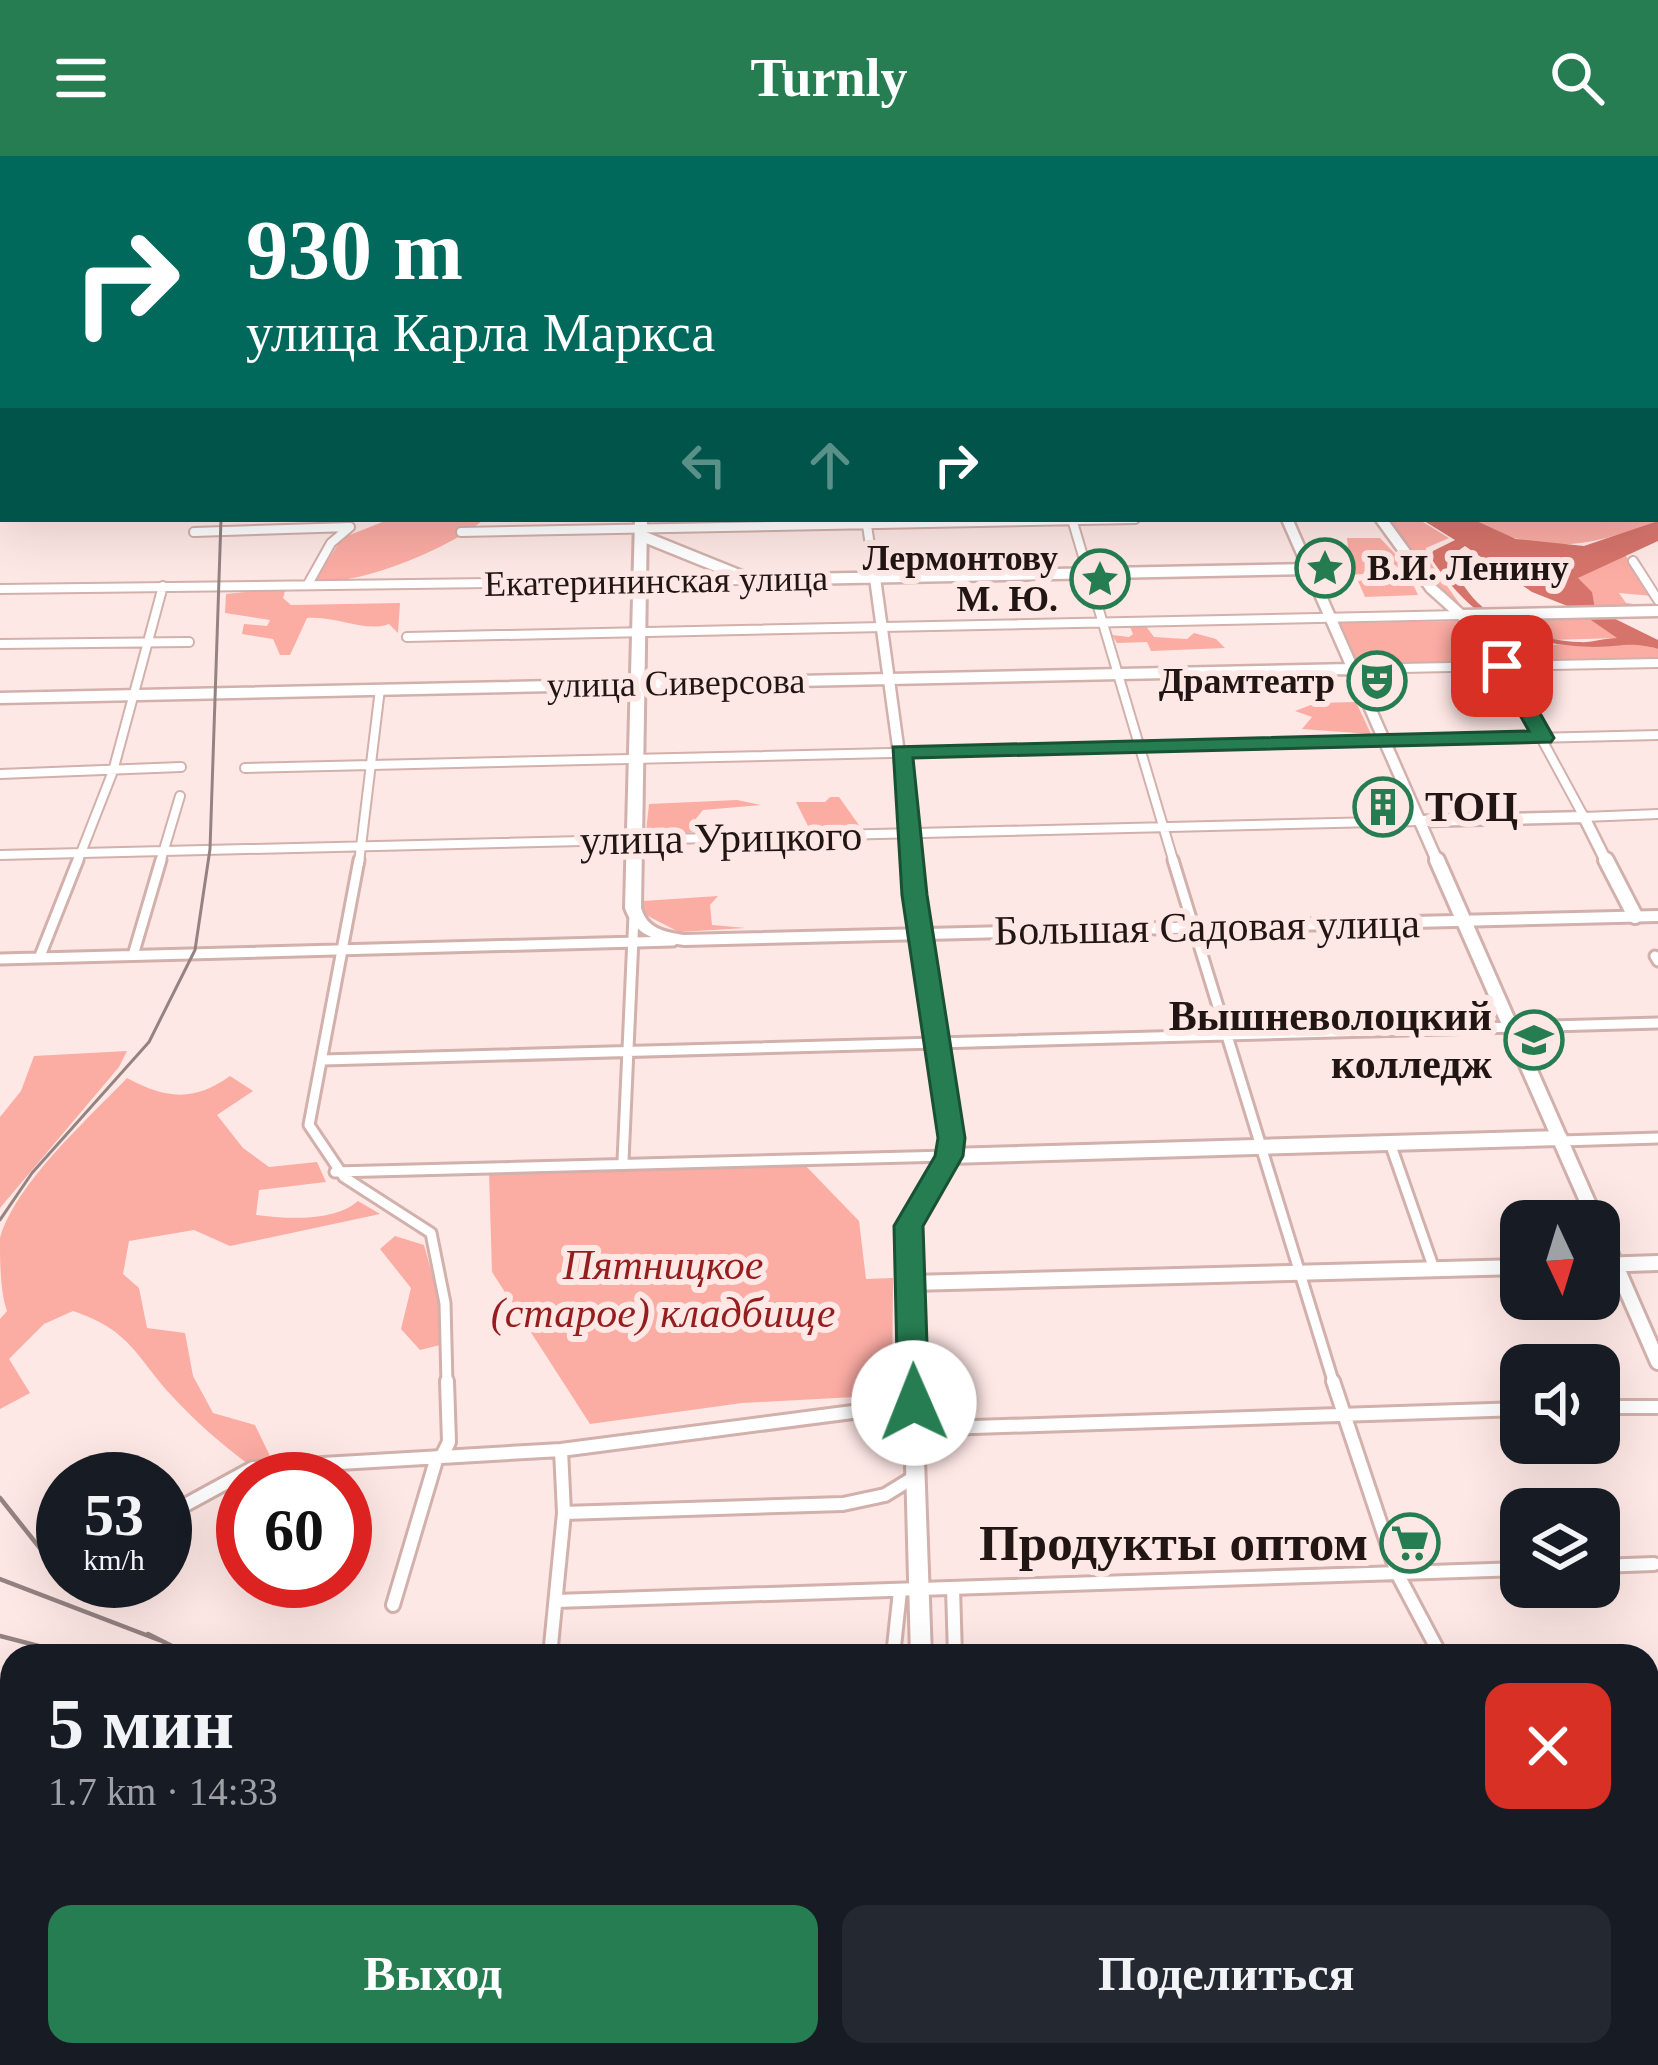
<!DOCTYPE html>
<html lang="ru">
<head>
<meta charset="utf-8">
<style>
	:root { --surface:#171b24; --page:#242831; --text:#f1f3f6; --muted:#9ea1a6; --accent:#267d51 }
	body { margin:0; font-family:"Times New Roman",serif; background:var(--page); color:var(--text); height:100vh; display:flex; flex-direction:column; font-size:45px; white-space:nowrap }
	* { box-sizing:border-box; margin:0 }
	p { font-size:39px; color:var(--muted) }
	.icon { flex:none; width:66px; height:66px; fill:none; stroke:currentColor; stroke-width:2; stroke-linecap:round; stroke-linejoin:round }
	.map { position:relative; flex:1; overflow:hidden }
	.drawer { position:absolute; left:0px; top:1488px; width:1659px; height:423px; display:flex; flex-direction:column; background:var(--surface); border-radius:36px 36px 0 0; box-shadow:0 12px 48px #0002 }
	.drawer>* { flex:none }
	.banner { position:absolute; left:0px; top:0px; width:1659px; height:366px; box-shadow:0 12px 48px #0002; background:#00695c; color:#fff; overflow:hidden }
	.needle { width:78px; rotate:176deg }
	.controls { position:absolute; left:1500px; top:1044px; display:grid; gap:24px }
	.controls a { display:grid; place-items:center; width:120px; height:120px; border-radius:24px; background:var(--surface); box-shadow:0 12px 48px #0002; font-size:60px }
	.speed { position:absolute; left:36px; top:1296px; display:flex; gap:24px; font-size:60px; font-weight:700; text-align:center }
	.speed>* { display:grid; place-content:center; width:156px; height:156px; border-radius:50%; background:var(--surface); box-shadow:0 12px 48px #0002; line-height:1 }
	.speed small { font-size:30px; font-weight:400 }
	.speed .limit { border:18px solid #d22; background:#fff; color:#111 }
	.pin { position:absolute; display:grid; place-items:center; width:102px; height:102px; color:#fff; margin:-51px; border-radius:24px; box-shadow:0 6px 18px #0006 }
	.me { position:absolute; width:132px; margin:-66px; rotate:359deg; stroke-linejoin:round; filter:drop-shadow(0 0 9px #0008) }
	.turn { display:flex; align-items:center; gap:42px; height:252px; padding:0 48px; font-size:54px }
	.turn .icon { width:156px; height:156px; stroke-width:2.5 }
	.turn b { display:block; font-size:84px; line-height:102px }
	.lanes { display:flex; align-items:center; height:114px; padding:0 48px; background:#0003; justify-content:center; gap:60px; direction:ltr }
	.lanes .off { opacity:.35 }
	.round { display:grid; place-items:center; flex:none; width:126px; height:126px; border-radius:24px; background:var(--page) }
	.head { display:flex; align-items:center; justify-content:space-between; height:204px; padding:0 48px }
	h1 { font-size:72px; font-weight:600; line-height:90px }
	.cta { display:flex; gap:24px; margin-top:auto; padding:24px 48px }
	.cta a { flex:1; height:138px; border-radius:24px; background:var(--accent); color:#fff; font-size:48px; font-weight:600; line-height:138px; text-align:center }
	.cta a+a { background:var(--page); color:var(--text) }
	header { display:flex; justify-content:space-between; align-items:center; height:156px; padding:0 48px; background:var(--accent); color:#fff; font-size:54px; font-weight:600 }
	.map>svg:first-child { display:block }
</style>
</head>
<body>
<header><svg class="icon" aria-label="menu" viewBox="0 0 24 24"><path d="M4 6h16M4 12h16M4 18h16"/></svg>Turnly<svg class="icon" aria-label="search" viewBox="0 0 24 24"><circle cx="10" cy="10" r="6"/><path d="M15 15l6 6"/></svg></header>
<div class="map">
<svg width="1658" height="1909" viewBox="0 0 1658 1909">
	<rect width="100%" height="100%" fill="#fee8e5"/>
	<path fill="#fbaca3" d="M1656,284L1658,365C1589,391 1540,402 1472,363H1656Z
		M390,363H484C457,389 352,434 316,423L342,382Z
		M1388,363H1418L1449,382L1426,392L1427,402L1462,451C1428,433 1414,391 1388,363Z
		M1347,382H1380L1403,406L1418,439L1365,441L1358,425L1405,418L1387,402L1371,403L1363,418L1332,420L1333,408L1323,401L1349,400Z
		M1624,397L1653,440L1619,437L1626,447L1656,451L1595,452L1577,422Z
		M286,432L283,442L291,449L400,447L398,477L389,468C366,477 335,459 307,462L290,499H280L273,483L242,478L244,468L267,470L270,464L225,457L226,438Z
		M1498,462H1589L1618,482L1551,484Z
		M1460,465L1497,507L1366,510L1357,505L1339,467Z
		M1145,469L1154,481L1187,483L1194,477L1216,483L1225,492L1151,495L1147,486L1117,487L1112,479L1129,481L1133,478L1130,471Z
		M1630,485L1658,493V505L1532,507L1525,494C1559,482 1595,495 1630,485Z
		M1356,546L1371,578L1302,573L1312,561L1295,555L1316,547Z
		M830,641H839L861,672L810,674L796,646H825Z
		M737,644L761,649L703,654L694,665L701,675L656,681L646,676L649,648Z
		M718,740L710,749L712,769L746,772L679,776L644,758L643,745Z
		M127,895L119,911L0,1052V961L21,935L34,900Z
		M230,920L253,935L217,959L243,992L269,1011L317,1006L326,1026L259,1034L256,1059C287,1063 334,1066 358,1045L380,1058L230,1090L194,1074L129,1085L123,1118L139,1132L147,1172L185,1177L193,1220L213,1257L255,1269L271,1302L248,1308C220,1287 195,1265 171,1239C135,1199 130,1174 73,1155L44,1168L9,1203L30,1237L0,1253V1163L7,1155C0,1135 0,1104 0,1082C16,1027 88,963 127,922C166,943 194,946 230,920Z
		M801,1005L859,1065L866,1123L893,1122L892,1239L742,1247L590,1268L492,1116L489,1016Z
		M395,1080L424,1089L438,1140L440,1189L420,1194L401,1173L411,1132L380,1093Z"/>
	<path fill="#d6746b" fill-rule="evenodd" d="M1421,363H1472L1516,383L1584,390L1658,365V385L1578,422L1592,436L1595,453L1658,484V493C1630,485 1622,491 1594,491C1521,490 1471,464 1431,402L1433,395L1455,384ZM1465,390L1532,436L1575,453L1617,482C1604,482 1592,487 1579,486C1526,484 1462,456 1452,399Z"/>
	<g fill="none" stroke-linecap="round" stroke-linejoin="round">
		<path stroke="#d6746b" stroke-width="3" d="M351,3L361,0
			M889,3L894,0
			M0,238L3,234"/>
		<path stroke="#d6746b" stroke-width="4.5" d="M0,1614L12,1611"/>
		<g stroke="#d2b0ab" stroke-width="9">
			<path id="street-far3" d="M1412,1L1445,0
				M569,3L577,0
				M1310,3L1412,2"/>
		</g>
		<g stroke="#d2b0ab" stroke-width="12">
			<path id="street-far2" d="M866,363L875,422
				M1072,363L1174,707
				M194,376L350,371L331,387L308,428
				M461,376L1135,363
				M1633,405L1658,444
				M0,433L745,424
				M407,481L1461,459
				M0,488L189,486
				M1502,510L1584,661L1658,658
				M1351,513L1658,507
				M245,612L1658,579
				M0,618L181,611
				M0,699L1420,665
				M77,707L113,615L163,430
				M160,707L180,640
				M359,707L380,533"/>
		</g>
		<g stroke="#d2b0ab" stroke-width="15">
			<path id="street-far1" d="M359,704L309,969L344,1021L431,1077L445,1147L447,1228
				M1173,704L1334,1228
				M134,796L161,704
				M40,800L78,704
				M1655,800L1658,805
				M0,803L673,785
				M323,904L1658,867
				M1561,985L1658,982
				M1390,987L1434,1113
				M623,1005L634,759
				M335,1016L948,1000"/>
		</g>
		<g stroke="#d2b0ab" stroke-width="18">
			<path id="street" d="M1333,1225L1397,1417L1441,1500
				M1599,1251H1658
				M915,1273L1521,1253
				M442,1300L449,1286L447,1225
				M564,1357L843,1348L885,1339L916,1320
				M165,1360L253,1312L561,1294L914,1248
				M1599,1410L1654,1408
				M953,1432L955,1500
				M556,1445L1521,1413
				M393,1449L437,1301
				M550,1500L564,1357L561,1294
				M893,1500L900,1435
				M0,1640L12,1641
				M1647,1688L1658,1692
				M929,1899L930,1909
				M1034,1899L1035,1909
				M1129,1899L1138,1909
				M1311,1899L1349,1909
				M263,1909L274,1899
				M512,1909L515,1899"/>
		</g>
		<g stroke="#d2b0ab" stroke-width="15">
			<path id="secondary-far1" d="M1287,363L1438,707
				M1381,363L1431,432L1461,459L1658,455
				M642,380L751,424L1311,413
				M875,422L914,707
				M0,542L1351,513
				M1420,665L1584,661L1607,707"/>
		</g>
		<g stroke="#d2b0ab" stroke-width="20">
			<path id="secondary" d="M913,704L920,778
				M1437,704L1596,1065
				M1606,704L1635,760
				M949,1000L1560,982
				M1599,1071L1658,1206
				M1599,1109L1658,1107
				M911,1127L1521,1111"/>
		</g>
		<g stroke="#d2b0ab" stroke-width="6">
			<path id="primary" d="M920,774L927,778L960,983C952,1018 925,1043 916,1078L931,1500H911L900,1078C909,1043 937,1018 944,983L913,778Z
				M816,1899H838L836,1909H814Z"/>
		</g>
		<g stroke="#d2b0ab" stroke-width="6">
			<path id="highway" d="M633,0H643V3H633Z
				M635,363H647L641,752C647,773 665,776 684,779L1658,755V765L684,789C657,785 635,780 625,752Z"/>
		</g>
		<use href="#street-far3" stroke="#fff" stroke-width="6"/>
		<use href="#street-far2" stroke="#fff" stroke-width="8"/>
		<use href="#street-far1" stroke="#fff" stroke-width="9"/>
		<use href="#street" stroke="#fff" stroke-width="12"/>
		<use href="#secondary-far1" stroke="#fff" stroke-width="10"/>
		<use href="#secondary" stroke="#fff" stroke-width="14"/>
		<use href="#primary" fill="#fff" fill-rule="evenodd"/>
		<use href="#highway" fill="#fff" fill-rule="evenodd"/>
		<path stroke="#948380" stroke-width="3" d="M591,3L597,0
			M0,1064L32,1017L149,886L195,794L210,693L221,363"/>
		<path stroke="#948380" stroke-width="4.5" d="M0,1342L63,1421
			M0,1423L159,1484
			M148,1478L192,1500
			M0,1480L77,1500
			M1622,1899L1658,1908"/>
	</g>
	<path fill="#267d51" stroke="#195135" stroke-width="3" d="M1502,503L1513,510L1554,582L1551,586L913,602L927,739L965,982L963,1000L923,1070L929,1247L925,1255H903L898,1247L894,1070L935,1000L938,982L902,739L893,591L1529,575L1492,510Z"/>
	<defs>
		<g id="sight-ring" transform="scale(3)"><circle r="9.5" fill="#fee8e5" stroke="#267d51" stroke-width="1.5"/><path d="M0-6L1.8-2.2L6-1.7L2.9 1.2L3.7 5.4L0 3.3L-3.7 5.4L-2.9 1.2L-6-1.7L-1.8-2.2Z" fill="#267d51"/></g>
		<g id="theatre-ring" transform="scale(3)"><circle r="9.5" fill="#fee8e5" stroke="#267d51" stroke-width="1.5"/><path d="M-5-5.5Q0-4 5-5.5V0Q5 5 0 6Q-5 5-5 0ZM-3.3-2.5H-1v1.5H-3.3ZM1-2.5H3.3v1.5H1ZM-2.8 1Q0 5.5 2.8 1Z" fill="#267d51"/></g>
		<g id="building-ring" transform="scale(3)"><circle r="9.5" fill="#fee8e5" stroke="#267d51" stroke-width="1.5"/><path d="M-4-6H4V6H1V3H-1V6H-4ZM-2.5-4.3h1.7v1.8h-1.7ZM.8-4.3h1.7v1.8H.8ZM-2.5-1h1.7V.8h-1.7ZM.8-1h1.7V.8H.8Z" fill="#267d51"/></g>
		<g id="university-ring" transform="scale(3)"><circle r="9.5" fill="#fee8e5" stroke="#267d51" stroke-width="1.5"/><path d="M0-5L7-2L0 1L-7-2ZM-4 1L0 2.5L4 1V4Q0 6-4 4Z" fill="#267d51"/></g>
		<g id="supermarket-ring" transform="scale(3)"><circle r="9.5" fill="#fee8e5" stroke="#267d51" stroke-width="1.5"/><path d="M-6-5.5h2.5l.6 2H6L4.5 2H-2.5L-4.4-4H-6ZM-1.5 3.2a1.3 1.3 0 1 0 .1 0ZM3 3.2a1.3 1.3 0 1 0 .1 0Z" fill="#267d51"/></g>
	</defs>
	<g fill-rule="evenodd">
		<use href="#sight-ring" x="1325" y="412"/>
		<use href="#sight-ring" x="1100" y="423"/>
		<use href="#theatre-ring" x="1377" y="525"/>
		<use href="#building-ring" x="1383" y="651"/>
		<use href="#university-ring" x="1534" y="884"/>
		<use href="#supermarket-ring" x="1410" y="1387"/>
	</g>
	<g text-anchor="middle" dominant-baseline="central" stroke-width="12" stroke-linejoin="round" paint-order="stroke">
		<g font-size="36" font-weight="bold" fill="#221614" stroke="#fee8e5" text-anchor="end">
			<text x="1058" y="402">Лермонтову<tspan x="1058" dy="41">М. Ю.</tspan></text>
			<text x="1367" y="412" text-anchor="start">В.И. Ленину</text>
			<text x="1335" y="525">Драмтеатр</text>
		</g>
		<g font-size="36" fill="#221614" stroke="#fee8e5">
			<text transform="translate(656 425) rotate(-1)">Екатерининская улица</text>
			<text transform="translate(676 527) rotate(-1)">улица Сиверсова</text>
		</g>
		<g font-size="42" font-weight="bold" fill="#221614" stroke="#fee8e5" text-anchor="start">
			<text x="1425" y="651">ТОЦ</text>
			<text x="1492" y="860" text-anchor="end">Вышневолоцкий<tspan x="1492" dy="48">колледж</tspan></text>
		</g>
		<g font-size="42" fill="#221614" stroke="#fee8e5">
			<text transform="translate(721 682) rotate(-1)">улица Урицкого</text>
			<text transform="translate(1207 771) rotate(-1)">Большая Садовая улица</text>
		</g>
		<g font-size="42" font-style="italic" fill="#941d1d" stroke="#fee8e5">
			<text x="663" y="1109">Пятницкое<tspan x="663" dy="48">(старое) кладбище</tspan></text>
		</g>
		<g font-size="51" font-weight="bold" fill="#221614" stroke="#fee8e5" text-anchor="end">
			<text x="1368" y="1387">Продукты оптом</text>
		</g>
	</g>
</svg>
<div class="controls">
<a><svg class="needle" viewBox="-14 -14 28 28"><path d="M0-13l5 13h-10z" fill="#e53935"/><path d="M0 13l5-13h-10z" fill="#9ea1a6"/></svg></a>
<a><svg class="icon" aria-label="sound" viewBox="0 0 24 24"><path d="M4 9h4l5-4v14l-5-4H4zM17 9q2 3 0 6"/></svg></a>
<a><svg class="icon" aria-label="layers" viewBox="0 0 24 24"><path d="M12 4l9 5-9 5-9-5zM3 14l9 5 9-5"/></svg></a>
</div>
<div class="speed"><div>53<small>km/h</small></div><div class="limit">60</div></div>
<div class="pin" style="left:1502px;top:510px;background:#d93025"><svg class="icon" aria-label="arrive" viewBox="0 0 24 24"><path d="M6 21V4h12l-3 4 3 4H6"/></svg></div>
<svg class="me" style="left:914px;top:1247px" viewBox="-20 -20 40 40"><circle r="19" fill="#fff"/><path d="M0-13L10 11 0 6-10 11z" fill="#267d51"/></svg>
<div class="banner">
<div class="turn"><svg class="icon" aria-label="right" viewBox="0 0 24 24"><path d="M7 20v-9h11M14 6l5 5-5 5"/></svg><div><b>930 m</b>улица Карла Маркса</div></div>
<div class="lanes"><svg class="icon off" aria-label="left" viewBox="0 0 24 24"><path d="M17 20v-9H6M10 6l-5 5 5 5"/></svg><svg class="icon off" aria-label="ahead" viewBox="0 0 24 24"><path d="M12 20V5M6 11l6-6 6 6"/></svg><svg class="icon" aria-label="right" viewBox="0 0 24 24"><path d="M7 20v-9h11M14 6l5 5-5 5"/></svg></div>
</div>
<section class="drawer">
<div class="head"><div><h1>5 мин</h1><p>1.7 km · 14:33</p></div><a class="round" style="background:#d93025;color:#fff"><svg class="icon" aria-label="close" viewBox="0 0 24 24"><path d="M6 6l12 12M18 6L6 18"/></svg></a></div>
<div class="cta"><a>Выход</a><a>Поделиться</a></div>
</section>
</div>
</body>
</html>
